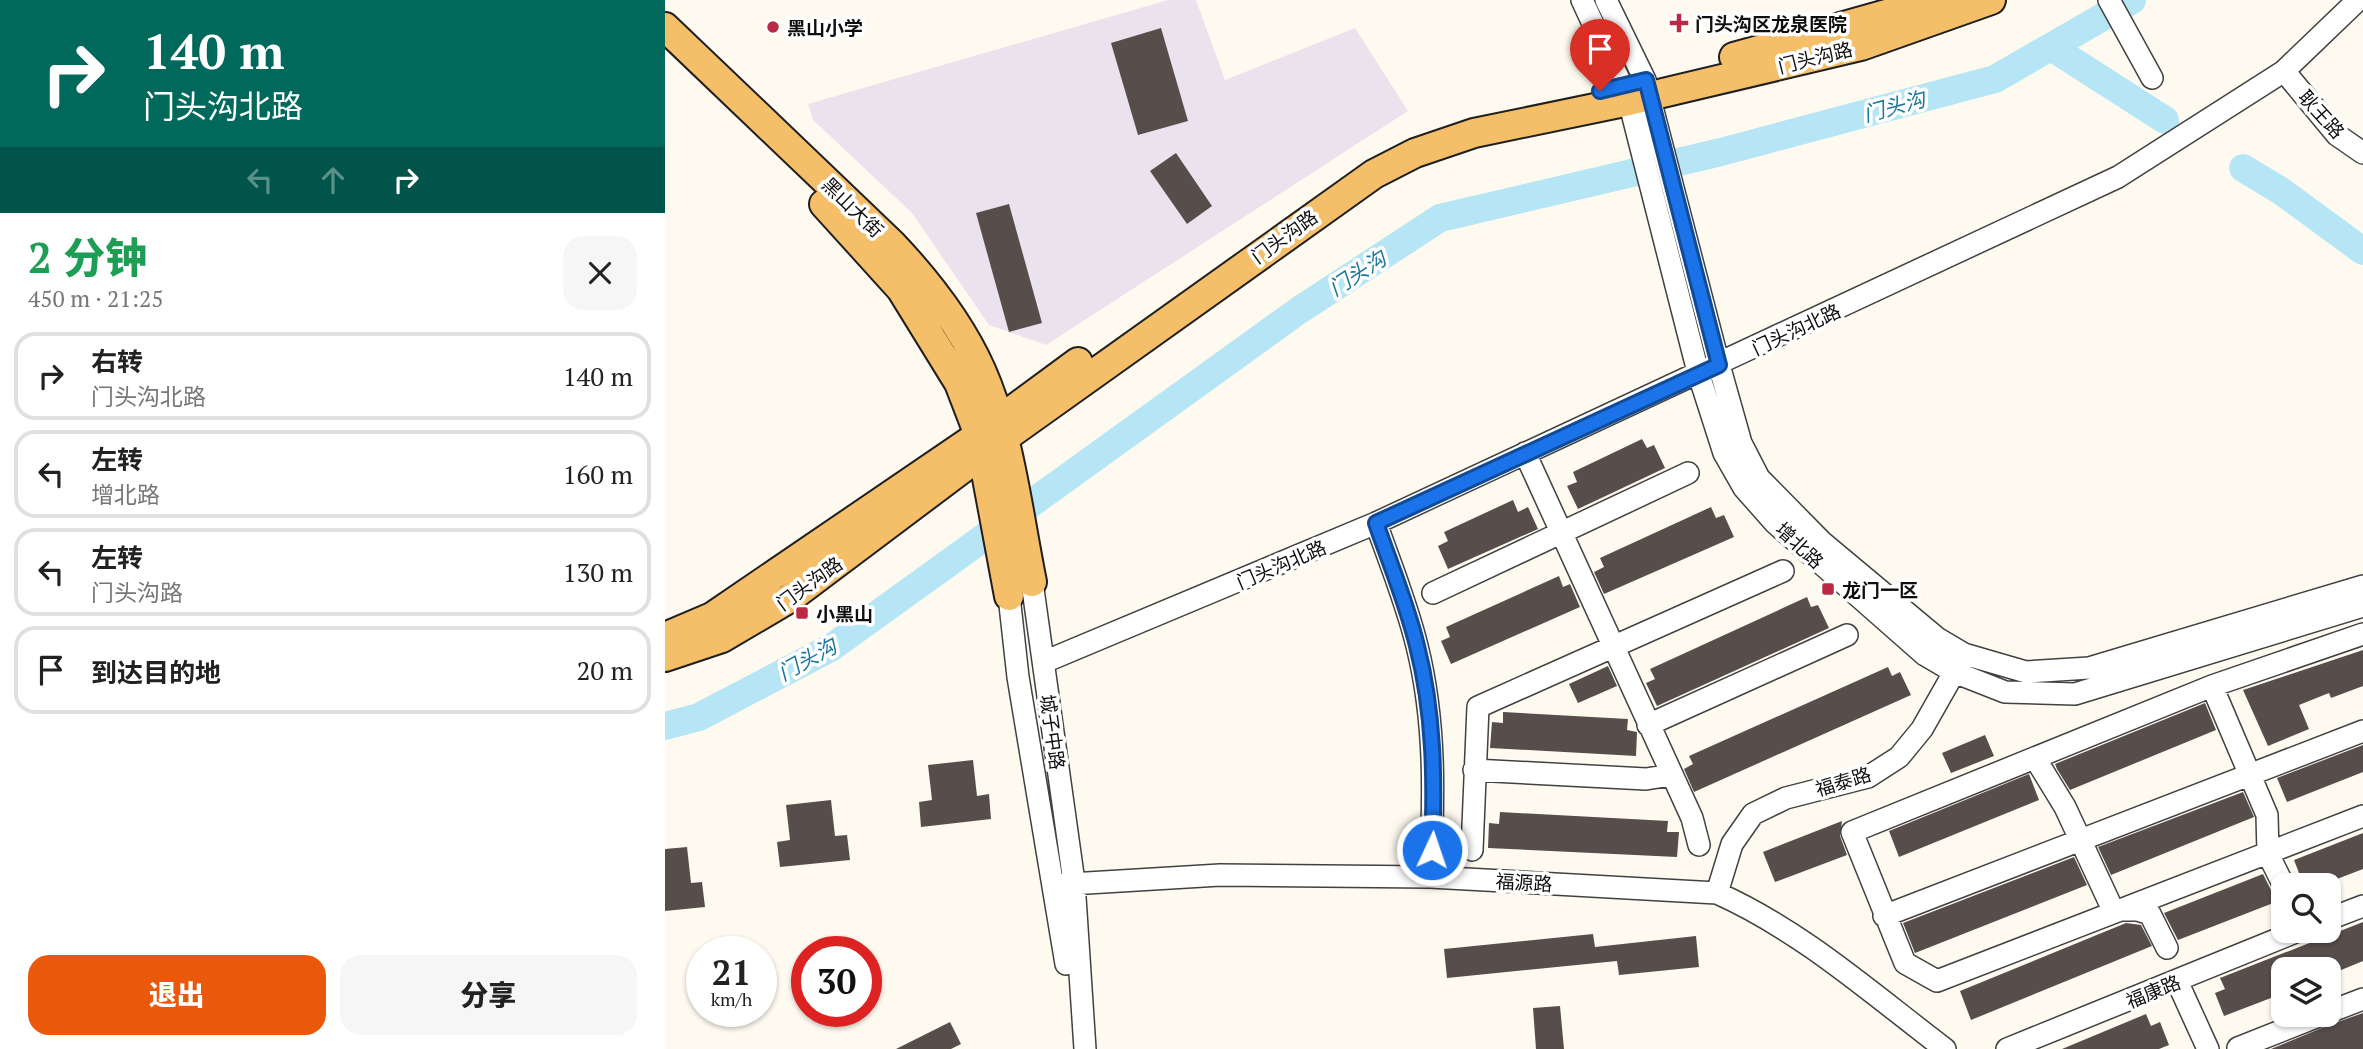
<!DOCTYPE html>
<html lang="zh">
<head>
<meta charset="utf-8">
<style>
	:root { --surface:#fff; --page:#f6f6f6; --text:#222; --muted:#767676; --line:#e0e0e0; --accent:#ea580c }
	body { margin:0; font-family:"PT Serif","Noto Sans SC",serif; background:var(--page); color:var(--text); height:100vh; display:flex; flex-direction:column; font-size:26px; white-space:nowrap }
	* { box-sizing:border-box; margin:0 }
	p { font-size:23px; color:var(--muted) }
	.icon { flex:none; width:38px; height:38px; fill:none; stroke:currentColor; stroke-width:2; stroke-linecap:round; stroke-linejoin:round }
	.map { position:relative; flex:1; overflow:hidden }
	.sheet { display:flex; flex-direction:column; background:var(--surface); width:665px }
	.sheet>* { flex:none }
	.guide { background:#00695c; color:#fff; overflow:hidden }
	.controls { position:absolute; left:1606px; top:873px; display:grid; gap:14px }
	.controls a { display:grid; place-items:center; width:70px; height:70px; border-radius:14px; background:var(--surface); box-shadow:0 2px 5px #0004; font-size:35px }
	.speed { position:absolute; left:21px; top:936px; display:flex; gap:14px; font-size:35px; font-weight:700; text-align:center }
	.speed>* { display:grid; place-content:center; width:91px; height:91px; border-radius:50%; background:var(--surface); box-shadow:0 2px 5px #0004; line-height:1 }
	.speed small { font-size:18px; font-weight:400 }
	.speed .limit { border:10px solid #d22; background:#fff; color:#111 }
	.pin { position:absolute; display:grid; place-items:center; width:60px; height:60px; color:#fff; margin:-72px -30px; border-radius:50% 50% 50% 0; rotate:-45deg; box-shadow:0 0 7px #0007 }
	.pin .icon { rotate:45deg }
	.me { position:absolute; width:77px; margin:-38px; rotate:3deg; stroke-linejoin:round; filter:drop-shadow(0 0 5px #0008) }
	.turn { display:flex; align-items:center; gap:24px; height:147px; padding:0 28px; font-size:32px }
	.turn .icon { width:91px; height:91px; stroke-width:2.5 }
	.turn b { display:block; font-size:49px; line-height:60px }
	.lanes { display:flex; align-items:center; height:66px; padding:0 28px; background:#0003; justify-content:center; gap:35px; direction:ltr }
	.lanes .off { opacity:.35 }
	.round { display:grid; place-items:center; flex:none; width:74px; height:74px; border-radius:21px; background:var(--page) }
	.summary { display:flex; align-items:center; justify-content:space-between; height:119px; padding:0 28px }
	h1 { font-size:42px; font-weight:800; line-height:52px; color:#1e9e55 }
	.cta { display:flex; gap:14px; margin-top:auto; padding:14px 28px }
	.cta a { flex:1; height:80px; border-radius:21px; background:var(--accent); color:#fff; font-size:28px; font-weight:800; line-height:80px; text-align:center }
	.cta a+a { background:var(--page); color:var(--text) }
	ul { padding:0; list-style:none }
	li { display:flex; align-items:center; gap:21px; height:88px; margin:0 14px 10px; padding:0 14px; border:4px solid var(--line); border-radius:21px }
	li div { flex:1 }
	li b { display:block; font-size:26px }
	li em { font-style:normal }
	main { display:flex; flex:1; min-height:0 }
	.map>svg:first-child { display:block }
</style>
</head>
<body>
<main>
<section class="sheet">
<div class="guide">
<div class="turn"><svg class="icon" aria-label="right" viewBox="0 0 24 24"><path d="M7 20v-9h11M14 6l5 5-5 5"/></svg><div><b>140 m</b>门头沟北路</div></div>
<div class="lanes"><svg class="icon off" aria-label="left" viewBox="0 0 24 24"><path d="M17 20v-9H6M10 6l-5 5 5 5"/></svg><svg class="icon off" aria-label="ahead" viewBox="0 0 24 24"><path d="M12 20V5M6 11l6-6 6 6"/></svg><svg class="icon" aria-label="right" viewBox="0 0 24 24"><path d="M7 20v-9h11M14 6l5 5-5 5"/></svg></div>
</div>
<div class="summary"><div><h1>2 分钟</h1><p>450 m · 21:25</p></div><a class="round"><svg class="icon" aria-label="close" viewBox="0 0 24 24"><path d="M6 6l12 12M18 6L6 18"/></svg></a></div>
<ul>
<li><svg class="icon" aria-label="right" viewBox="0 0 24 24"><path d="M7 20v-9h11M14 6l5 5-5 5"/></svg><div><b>右转</b><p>门头沟北路</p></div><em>140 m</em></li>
<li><svg class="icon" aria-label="left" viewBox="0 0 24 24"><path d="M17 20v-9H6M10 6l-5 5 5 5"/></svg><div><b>左转</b><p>增北路</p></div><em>160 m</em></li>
<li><svg class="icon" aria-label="left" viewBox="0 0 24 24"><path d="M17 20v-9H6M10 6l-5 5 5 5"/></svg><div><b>左转</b><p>门头沟路</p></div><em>130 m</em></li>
<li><svg class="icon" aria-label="arrive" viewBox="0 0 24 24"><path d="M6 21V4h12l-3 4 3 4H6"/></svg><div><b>到达目的地</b></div><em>20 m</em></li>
</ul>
<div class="cta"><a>退出</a><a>分享</a></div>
</section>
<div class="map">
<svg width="1698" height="1049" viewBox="0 0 1698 1049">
	<rect width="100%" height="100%" fill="#fffaf0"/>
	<path fill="#eae3ed" d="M503,0H531L560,80L690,28L743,111L381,345L324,325L247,213L148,120L143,104Z"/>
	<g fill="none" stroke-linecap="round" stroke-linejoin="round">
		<path stroke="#b6e6f5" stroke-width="28" d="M1386,47L1500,120
			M1578,168L1616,191L1698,251
			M0,726L34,717L167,647L633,311L775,218L1056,152L1330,79L1467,0"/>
	</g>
	<path fill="#574e4b" d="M496,28L523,121L473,135L446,43Z
		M511,153L547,206L522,224L485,171Z
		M344,204L377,323L344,332L311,213Z
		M977,439L982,448L989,445L1000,468L913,509L902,486L912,482L908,472Z
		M848,500L853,512L863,507L873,529L783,569L773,546L783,541L779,532Z
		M1046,507L1051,518L1059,515L1069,537L939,594L929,572L939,567L935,558Z
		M894,576L898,587L905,584L915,607L786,664L776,641L785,637L781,627Z
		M1142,597L1146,607L1153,605L1164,628L992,706L981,683L990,679L985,669Z
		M1698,650V686L1666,698L1664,693L1634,705L1644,729L1603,746L1578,690Z
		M943,666L952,686L913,703L904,684Z
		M1223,667L1227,676L1235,672L1246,695L1029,792L1019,769L1028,764L1024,756Z
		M1540,703L1551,730L1405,790L1392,769L1390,764Z
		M838,712L963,719L962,730L972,732L971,756L825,748L827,722L838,723Z
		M1320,735L1329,756L1286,773L1277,753Z
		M1698,745V772L1622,802L1612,778Z
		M308,760L312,796L324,794L326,819L256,827L254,802L267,800L263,765Z
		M1364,774L1374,800L1234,857L1224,831Z
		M1578,792L1589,817L1446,875L1433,847Z
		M166,800L170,836L182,835L185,860L115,867L112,842L125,840L121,805Z
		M835,812L1003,821L1002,832H1014L1012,857L823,848L824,823L834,824Z
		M1177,821L1175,836L1182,855L1110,882L1098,852Z
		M1698,833V869L1654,886H1639L1629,860Z
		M22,847L26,883L37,882L40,907L0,911V849Z
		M1409,857L1422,885L1250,953L1238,923Z
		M1598,874L1607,892L1616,900L1513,940L1499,913Z
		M1698,922V961L1664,975V970H1619V993L1559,1016L1550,993L1560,989L1555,978Z
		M1461,923L1476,925L1487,946L1306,1020L1295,991Z
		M928,934L930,947L1031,936L1034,967L954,975L952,961L782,978L779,949Z
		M895,1006L899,1049H871L868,1008Z
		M1698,1013V1049H1606L1664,1025Z
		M1481,1014L1486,1026L1495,1022L1504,1045L1494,1049H1397Z
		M285,1022L296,1044L286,1049H231Z"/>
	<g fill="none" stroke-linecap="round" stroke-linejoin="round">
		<g stroke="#414141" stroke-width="24">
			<path id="minor" d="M917,0L964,101L1033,372L1059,453L1079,488L1110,523L1260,655L1289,672L1340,692L1410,694L1698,606
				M941,0L980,80L1054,365L1076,443L1094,478L1157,542L1272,638L1299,654L1361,672L1424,668L1698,586
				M1444,0L1487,78
				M1619,71L1672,135L1698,153
				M860,453L1027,818L1034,845
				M711,523C725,563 742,604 752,646C771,722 769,799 765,877
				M367,582L409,882L420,1049
				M768,593L1023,473
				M344,596L353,677L401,964
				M1698,634L1547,686L1187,832L1240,963L1272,981L1698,816
				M379,662L711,523L1453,177L1619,71L1693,0
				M1547,686L1602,815L1603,854L1619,886
				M983,725L1182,635
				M1370,758L1400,807L1448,910H1473L1485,914L1502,948
				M809,770L981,779L1006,775
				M807,850L813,707L1118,571
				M389,885L555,875L765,877L1052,893C1137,931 1206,993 1280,1049
				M1052,893L1067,844L1088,814L1121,798L1203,777L1234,757L1257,729L1295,662
				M1219,916L1698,731
				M1664,919L1698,906
				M1512,981L1543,1049
				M1664,1012L1698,999
				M1573,1048L1656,1015
				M1342,1049L1633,931"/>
		</g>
		<g stroke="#1f1f1f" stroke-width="32">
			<path id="major" d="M0,27L227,244C262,281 295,323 316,370C345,435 353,513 367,582
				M1069,57L1271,0
				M159,204L236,289L294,383L314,435L344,596
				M0,637L47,617L314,435L413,362
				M0,657L57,638L125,598L318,453L709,174L750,153L809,133L964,101L1196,46L1326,0"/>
		</g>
		<use href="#minor" stroke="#fff" stroke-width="21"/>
		<use href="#major" stroke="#f5bf6a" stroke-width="28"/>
	</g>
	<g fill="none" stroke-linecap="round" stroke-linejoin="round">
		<g stroke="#114b97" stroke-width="18">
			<path id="route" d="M767,850C770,782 769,712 752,646C742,604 725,564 711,523L1054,365L981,80L935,91"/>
		</g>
		<use href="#route" stroke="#1a73e8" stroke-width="12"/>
	</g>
	<g fill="#bb2a45" stroke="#fff" stroke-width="2.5">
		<path d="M1010.5 12.5h7v7h7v7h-7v7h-7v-7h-7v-7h7z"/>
		<circle cx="108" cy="27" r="7"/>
		<rect x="1156" y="582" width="14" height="14" rx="3.5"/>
		<rect x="130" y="606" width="14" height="14" rx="3.5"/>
	</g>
	<g text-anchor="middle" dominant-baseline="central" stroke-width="7" stroke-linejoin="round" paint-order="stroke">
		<g font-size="19" font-weight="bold" fill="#0e0e0e" stroke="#fff" text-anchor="start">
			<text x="1030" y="23">门头沟区龙泉医院</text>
			<text x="122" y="27">黑山小学</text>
			<text x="1177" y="589">龙门一区</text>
			<text x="151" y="613">小黑山</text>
		</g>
		<g font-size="19" fill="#0e0e0e" stroke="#fff">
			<text transform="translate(1150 57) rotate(-14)">门头沟路</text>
			<text transform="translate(1657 114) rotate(48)">耿王路</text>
			<text transform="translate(188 207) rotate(44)">黑山大街</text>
			<text transform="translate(619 236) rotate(-36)">门头沟路</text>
			<text transform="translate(1131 329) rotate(-25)">门头沟北路</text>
			<text transform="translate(1135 545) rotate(43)">增北路</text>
			<text transform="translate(616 564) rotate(-23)">门头沟北路</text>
			<text transform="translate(144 583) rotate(-36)">门头沟路</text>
			<text transform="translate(388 732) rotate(82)">城子中路</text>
			<text transform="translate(1178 781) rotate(-17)">福泰路</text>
			<text transform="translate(859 882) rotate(3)">福源路</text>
			<text transform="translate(1488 991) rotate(-22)">福康路</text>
		</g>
		<g font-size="21" font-style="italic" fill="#1a779e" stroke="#fff">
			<text transform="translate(1229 106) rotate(-15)">门头沟</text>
			<text transform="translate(692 273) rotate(-33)">门头沟</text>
			<text transform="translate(142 659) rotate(-29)">门头沟</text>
		</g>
	</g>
</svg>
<div class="controls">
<a><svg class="icon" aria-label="search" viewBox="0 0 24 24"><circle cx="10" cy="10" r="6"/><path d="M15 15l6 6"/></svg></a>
<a><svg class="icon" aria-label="layers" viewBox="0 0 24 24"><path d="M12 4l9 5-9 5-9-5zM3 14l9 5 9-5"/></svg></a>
</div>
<div class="speed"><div>21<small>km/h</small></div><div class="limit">30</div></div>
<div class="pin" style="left:935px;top:91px;background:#d93025"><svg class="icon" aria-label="arrive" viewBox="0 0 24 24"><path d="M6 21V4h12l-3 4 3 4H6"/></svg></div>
<svg class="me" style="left:767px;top:850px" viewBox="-20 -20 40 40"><circle r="17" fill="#1a73e8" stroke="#fff" stroke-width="3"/><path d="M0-11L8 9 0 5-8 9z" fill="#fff"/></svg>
</div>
</main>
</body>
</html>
